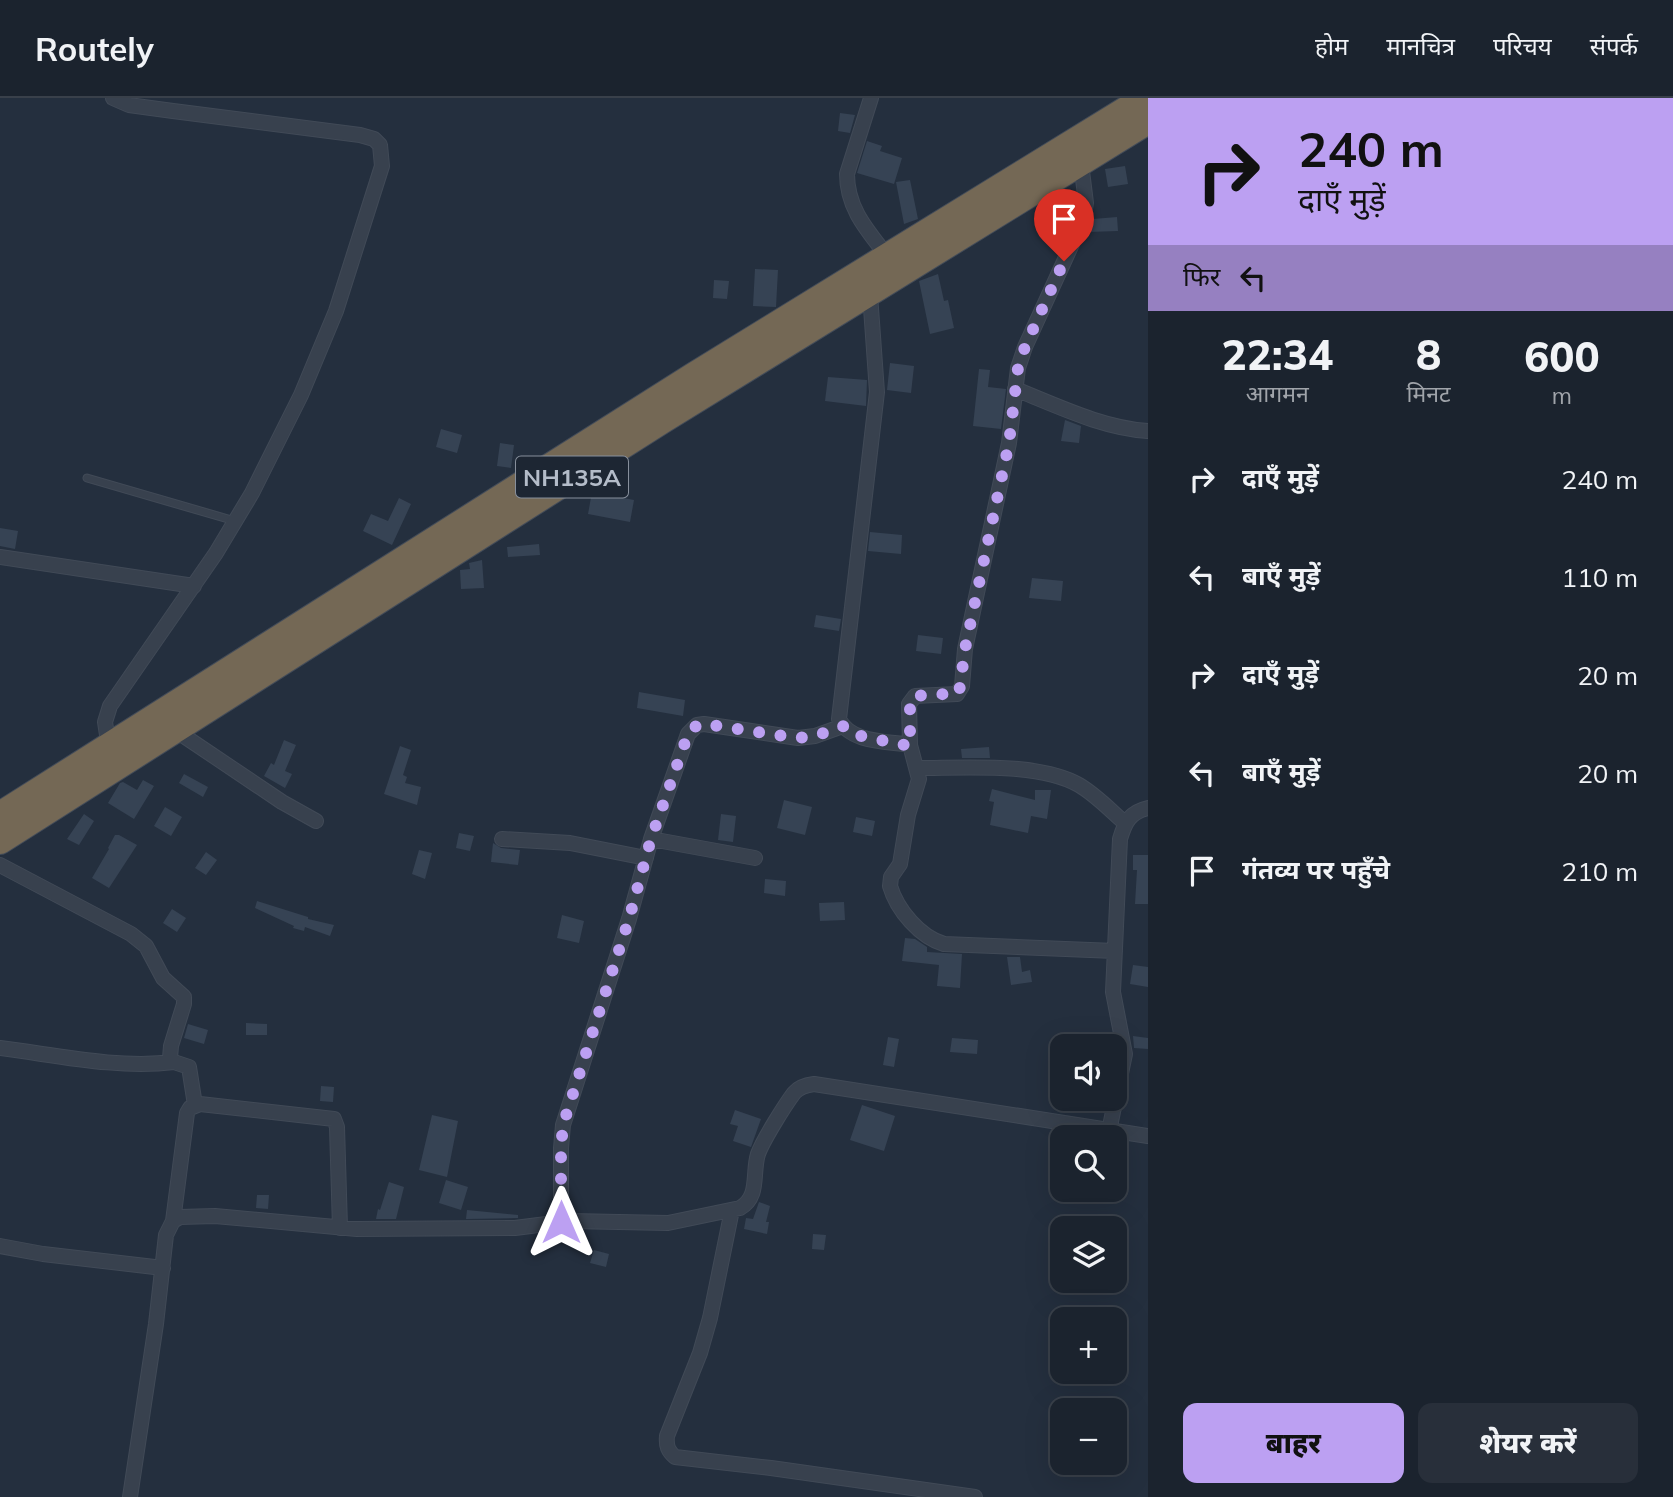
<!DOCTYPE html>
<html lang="hi">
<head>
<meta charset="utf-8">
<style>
	:root { --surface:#1b232e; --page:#282f3a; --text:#f1f3f6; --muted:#a0a4aa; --line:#39404a; --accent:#bca0f2 }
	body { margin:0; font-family:Mulish,"Noto Sans Devanagari",sans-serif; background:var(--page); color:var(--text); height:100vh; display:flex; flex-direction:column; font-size:26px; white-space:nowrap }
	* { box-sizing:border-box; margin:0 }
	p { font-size:23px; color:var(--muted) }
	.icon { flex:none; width:38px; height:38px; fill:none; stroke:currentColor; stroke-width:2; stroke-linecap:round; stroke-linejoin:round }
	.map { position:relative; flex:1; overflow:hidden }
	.side { display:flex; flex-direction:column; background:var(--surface); width:525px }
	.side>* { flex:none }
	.banner { background:#bca0f2; color:#111; overflow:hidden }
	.fabs { position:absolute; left:1050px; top:936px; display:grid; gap:14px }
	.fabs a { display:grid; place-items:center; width:77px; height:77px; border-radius:14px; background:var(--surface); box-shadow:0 7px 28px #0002,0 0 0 2px var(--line); font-size:35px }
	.pin { position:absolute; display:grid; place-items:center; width:60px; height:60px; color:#fff; margin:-72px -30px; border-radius:50% 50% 50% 0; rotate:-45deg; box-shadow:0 0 7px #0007 }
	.pin .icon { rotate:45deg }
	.me { position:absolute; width:77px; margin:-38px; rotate:0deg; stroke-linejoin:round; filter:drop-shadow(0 0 5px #0008) }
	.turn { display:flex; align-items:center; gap:24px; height:147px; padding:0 35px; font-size:32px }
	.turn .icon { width:91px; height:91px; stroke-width:2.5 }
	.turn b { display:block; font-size:49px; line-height:60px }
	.then { display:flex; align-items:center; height:66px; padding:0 35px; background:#0003; gap:14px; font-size:26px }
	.eta { display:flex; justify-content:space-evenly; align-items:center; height:119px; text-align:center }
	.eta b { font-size:42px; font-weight:800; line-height:49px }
	.cta { display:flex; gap:14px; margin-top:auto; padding:14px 35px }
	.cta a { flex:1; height:80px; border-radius:14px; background:var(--accent); color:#111; font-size:28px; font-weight:800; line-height:80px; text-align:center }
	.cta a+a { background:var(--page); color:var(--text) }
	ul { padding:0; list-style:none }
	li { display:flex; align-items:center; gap:21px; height:98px; padding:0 35px }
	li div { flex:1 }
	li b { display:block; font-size:26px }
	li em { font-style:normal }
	header { display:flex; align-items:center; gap:42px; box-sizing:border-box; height:98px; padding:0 35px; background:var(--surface); border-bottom:2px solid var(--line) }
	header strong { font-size:33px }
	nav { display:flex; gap:38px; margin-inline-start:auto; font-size:24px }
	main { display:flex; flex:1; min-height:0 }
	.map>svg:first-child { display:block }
</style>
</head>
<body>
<header>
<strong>Routely</strong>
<nav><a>होम</a><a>मानचित्र</a><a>परिचय</a><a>संपर्क</a></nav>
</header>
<main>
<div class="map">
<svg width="1148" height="1399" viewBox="0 0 1148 1399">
	<rect width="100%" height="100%" fill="#242f3e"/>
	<path fill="#364354" d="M840,15L855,17L850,35L838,33Z
		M867,43L882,48L880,53L902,60L894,86L857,75Z
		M1125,68L1128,86L1108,89L1105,71Z
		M910,82L918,121L904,126L896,84Z
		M1063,106L1076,109L1069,130L1056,127V124L1059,123Z
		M1117,119L1118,133L1088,134L1093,121Z
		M755,171L778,172L776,209L753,208Z
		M938,176L944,203L948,202L954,230L930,236L919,183Z
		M714,182L729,183L727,201L713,200Z
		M890,265L914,268L911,295L887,292Z
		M979,271L990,272L988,289L1006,291L1001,331L973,328Z
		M828,279L867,282L866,308L825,303Z
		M1065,322L1081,328L1079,345L1061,343Z
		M441,331L462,337L457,355L436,349Z
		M500,345L514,347L511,370L497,368Z
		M592,394L634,402L630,424L588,416Z
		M399,400L411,406L392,447L363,433L371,416L388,423Z
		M0,430L18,433L15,451L0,448Z
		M870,434L902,437L901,456L868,453Z
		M539,446L540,457L508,459L507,449Z
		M482,462L484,490L461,491L460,472L470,471L469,465Z
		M1032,480L1063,483L1061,503L1029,500Z
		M816,517L841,521L839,533L814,529Z
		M918,537L943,540L941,556L916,553Z
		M639,594L685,602L683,618L637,610Z
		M284,642L296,647L285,673L292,676L285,690L264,678L271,665L274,667Z
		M400,648L411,652L403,677L407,679L405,685L421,689L417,707L384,696Z
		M989,649L990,660H962L961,651Z
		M184,676L208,689L203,699L179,685Z
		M143,682L154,688L134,721L108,705L120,685L123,684L137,692Z
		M992,691L1035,702V692H1051L1047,721L1031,718L1028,735L990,727L994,704L989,703Z
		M784,702L812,709L805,737L777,730Z
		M165,709L182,719L171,738L154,728Z
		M84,716L94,723L79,747L67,741Z
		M721,716L736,718L733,744L718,742Z
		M856,719L875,723L872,738L853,734Z
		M459,735L474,738L470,753L456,750Z
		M115,737H119L137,747L109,790L92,780L109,751L108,750Z
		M493,745L501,750L520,752L518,767L491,764Z
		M419,752L432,755L425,781L412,776Z
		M206,754L217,762L206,777L195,770Z
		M1133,757H1148V806H1135L1137,772H1133Z
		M765,781L786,783L785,798L764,795Z
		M257,803L308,819V821L334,827L330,838L305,829L304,833L293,830L294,828L255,810Z
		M844,804L845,822L820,823L819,805Z
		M172,811L186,820L177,834L163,825Z
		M562,817L584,823L579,845L557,840Z
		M905,840L915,841L927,849V854L962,856L960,890L937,888L939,867L902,863Z
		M1007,859H1020L1022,874L1030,872L1032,884L1011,887Z
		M1133,867L1148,869V889L1130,886Z
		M246,925L267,926V937H246Z
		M188,926L208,932L204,946L184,940Z
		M1133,938L1148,940V951L1134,950Z
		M888,939L899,941L894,969L883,967Z
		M952,940L978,942L977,956L950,954Z
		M321,988L334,989L333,1004L320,1003Z
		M862,1007L895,1018L884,1053L850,1042Z
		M735,1012L761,1021L751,1049L733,1043L738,1028L730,1026Z
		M432,1017L458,1023L447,1079L419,1072Z
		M446,1082L468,1089L461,1112L439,1105Z
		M389,1084L404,1089L396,1121H376L378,1111L380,1112Z
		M257,1097H269L268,1111L256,1110Z
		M759,1104L770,1108L766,1124H769L767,1136L744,1131L746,1120L753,1121Z
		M467,1112L518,1117V1120L466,1121Z
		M813,1136L826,1137L824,1152L812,1151Z
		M594,1152L609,1156L606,1169L590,1165Z"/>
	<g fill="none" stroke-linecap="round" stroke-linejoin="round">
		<g stroke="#414a57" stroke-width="9">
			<path id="lane" d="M87,380L235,423"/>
		</g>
		<g stroke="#414a57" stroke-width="16">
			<path id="street" d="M871,0L847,76C847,111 868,133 888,159
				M1081,65L1086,105L1083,122L1025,249L1018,270L1009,345L965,551L962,588L957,596L915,598L909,606L910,647L919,681L908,717L900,766L891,779L890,788C897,812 920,839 944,846L1115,853
				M870,196L877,294L839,621C850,645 887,643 910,647
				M1015,291C1058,308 1102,330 1148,333
				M0,459L194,488
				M175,632L282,704L316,723
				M109,650L105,624L110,608L216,455L252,395L301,297L336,213L382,68L380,47L374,41L360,37L173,13L129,7L113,0
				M918,670C963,670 1039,664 1079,687C1096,697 1110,712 1125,725
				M502,741L570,745L646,760
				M651,741L688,636L697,627L704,626L798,640L815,638L843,628
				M0,767L131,836L146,848L163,880L184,899V906L171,948L170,960L174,964L189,969L195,1007
				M0,950C56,957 117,971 174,964
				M1109,1033L1125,956L1113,894L1120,741C1125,724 1130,714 1148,710
				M732,1112L710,1220L700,1255L667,1338C666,1348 668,1353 675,1359L771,1370L975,1399
				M173,1123L187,1015L190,1010L200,1006L334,1021L337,1029L340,1130
				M561,1124V1050L563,1027L629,821L651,741L755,760
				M0,1148L43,1156L163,1170
				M130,1399L156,1226L166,1137L173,1123L180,1119L215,1118L357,1131L515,1130L570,1123L668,1125L740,1110C760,1099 752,1075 758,1056C763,1042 785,1007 794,995C799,989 806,987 814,986L1148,1038"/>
		</g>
		<g stroke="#434c59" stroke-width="28">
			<path id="highway" d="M0,717L693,278L1145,0
				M0,743L663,322L1148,23"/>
		</g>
		<use href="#lane" stroke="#38414e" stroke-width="7"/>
		<use href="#street" stroke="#38414e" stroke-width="14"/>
		<use href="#highway" stroke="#746855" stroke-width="26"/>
	</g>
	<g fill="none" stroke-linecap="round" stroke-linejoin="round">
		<path stroke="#bca0f2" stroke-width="12" stroke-dasharray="0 21.6" d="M561,1124V1050L563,1027L629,821L651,741L688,636L697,627L704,626L798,640L815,638L843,628L851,636L910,648V602L915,598L959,595L965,551L1009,345L1018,270L1025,249L1064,163"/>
	</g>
	<g text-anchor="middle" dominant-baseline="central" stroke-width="7" stroke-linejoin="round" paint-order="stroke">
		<rect fill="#1d2633" stroke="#878f9c" stroke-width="2" x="516" y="358.5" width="112" height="41" rx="5"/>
		<g font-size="24" font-weight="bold" fill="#b4bcc9">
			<text x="572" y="379">NH135A</text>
		</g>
	</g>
</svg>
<div class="fabs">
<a><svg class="icon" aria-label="sound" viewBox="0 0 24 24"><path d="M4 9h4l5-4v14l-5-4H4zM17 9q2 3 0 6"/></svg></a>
<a><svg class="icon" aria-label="search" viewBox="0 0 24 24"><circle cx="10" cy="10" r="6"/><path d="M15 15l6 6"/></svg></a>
<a><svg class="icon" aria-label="layers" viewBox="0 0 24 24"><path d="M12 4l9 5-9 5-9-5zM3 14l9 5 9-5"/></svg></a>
<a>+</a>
<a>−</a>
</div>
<div class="pin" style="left:1064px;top:163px;background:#d93025"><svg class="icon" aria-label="arrive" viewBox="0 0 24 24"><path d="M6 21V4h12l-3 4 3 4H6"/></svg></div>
<svg class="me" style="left:561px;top:1124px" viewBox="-20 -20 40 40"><path d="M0-17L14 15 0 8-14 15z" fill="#bca0f2" stroke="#fff" stroke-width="4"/></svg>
</div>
<section class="side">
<div class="banner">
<div class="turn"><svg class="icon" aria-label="right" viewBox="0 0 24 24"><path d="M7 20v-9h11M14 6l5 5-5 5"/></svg><div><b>240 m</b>दाएँ मुड़ें</div></div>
<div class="then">फिर<svg class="icon" aria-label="left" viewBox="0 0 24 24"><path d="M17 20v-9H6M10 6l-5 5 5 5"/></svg></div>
</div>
<div class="eta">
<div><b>22:34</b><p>आगमन</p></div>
<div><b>8</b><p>मिनट</p></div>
<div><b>600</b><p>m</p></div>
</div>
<ul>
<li><svg class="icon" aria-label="right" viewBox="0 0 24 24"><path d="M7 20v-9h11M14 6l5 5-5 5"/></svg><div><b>दाएँ मुड़ें</b></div><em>240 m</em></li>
<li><svg class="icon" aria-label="left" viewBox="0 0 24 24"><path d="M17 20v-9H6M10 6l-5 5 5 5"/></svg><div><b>बाएँ मुड़ें</b></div><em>110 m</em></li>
<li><svg class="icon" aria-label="right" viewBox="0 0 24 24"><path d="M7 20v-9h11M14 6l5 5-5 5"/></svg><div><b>दाएँ मुड़ें</b></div><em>20 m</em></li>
<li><svg class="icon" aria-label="left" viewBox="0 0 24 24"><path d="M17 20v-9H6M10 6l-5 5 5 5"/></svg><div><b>बाएँ मुड़ें</b></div><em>20 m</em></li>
<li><svg class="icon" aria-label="arrive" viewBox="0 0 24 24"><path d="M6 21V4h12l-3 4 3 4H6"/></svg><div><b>गंतव्य पर पहुँचे</b></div><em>210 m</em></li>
</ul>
<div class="cta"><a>बाहर</a><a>शेयर करें</a></div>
</section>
</main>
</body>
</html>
